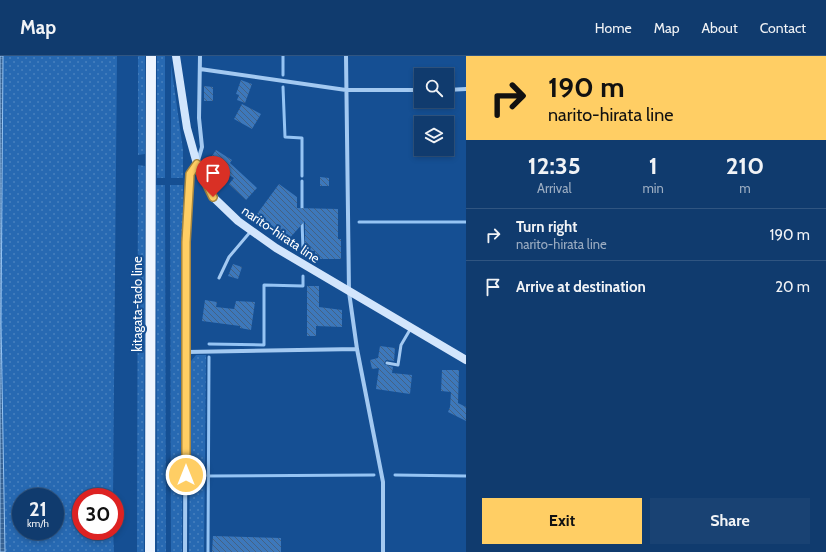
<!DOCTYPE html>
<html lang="en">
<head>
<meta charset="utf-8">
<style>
	:root { --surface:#103b6e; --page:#194273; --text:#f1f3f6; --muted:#9cadc2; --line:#305581; --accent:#ffce64 }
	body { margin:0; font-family:Cabin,sans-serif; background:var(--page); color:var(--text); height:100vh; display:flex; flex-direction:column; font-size:15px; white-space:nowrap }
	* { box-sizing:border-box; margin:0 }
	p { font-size:13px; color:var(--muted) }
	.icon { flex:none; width:22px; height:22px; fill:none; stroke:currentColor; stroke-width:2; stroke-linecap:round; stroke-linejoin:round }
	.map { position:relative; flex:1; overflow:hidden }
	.sheet { display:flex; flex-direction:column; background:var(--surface); width:360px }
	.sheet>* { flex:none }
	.top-card { background:#ffce64; color:#111; overflow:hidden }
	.buttons { position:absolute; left:414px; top:12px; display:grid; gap:8px }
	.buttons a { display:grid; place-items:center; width:40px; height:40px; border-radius:0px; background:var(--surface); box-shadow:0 2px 6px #0003,0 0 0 1px var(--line); font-size:20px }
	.speed { position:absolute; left:12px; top:432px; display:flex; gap:8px; font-size:20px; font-weight:700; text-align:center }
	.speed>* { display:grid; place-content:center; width:52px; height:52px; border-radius:50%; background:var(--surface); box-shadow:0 2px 6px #0003,0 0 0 1px var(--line); line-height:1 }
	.speed small { font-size:10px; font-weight:400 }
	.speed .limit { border:6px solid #d22; background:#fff; color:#111 }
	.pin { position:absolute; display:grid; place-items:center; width:34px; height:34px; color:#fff; margin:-41px -17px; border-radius:50% 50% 50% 0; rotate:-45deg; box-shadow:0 0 4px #0007 }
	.pin .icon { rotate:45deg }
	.me { position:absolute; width:44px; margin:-22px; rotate:0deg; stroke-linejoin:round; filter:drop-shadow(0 0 3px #0008) }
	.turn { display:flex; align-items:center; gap:14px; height:84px; padding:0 16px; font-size:18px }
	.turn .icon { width:52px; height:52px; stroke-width:2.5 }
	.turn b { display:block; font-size:28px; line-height:34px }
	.eta { display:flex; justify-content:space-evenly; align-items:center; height:68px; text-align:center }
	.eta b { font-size:24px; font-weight:700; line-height:28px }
	.primary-button { display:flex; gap:8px; margin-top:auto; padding:8px 16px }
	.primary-button a { flex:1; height:46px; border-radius:0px; background:var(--accent); color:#111; font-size:16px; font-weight:700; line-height:46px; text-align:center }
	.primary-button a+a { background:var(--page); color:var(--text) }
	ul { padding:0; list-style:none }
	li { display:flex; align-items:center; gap:12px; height:52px; padding:0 16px; border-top:1px solid var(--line) }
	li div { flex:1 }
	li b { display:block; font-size:15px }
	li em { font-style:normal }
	header { display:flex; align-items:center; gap:24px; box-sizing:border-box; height:56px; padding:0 20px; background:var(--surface); border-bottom:1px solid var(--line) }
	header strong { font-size:19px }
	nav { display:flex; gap:22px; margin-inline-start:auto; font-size:14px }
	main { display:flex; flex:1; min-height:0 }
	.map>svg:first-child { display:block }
</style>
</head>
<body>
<header>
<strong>Map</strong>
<nav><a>Home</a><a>Map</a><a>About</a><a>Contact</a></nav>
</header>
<main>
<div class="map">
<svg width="466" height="496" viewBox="0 0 466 496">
	<defs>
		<pattern id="grass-dots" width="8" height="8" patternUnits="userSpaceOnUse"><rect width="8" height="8" fill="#2769b2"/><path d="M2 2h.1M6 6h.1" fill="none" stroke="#4780be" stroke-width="1.8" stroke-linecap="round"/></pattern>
		<pattern id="water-rules" width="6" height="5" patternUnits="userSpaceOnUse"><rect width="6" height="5" fill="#376293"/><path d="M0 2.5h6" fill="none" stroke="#557aa3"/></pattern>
		<pattern id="building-back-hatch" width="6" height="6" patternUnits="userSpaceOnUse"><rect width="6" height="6" fill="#3d78bb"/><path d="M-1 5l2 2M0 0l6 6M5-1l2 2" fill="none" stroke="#446284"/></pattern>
	</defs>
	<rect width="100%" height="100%" fill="#154f93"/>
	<path fill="url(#grass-dots)" fill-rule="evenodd" d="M3,0H117L113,441H81V475H113L114,496H5L1,267ZM21,441H55V475H21Z
		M138,0H145V98L138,99Z
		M157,0H165V122H157Z
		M171,8L183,94V122H171Z
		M138,109L145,110L144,496H137Z
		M156,129H165L166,496H157Z
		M170,129H183L182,496H171Z
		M196,299H206L204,496H189L191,305Z"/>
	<path fill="url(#water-rules)" stroke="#95c4f4" d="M0,0H3L1,267L5,496H0Z"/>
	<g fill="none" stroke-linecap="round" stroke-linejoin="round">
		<path stroke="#95c4f4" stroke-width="3" d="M283,0V19
			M283,31L285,81L302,82V120
			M302,125V155
			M302,165L303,193
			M359,166H466
			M209,288L264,289V229L303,230V220
			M395,419L466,420
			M208,420L374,419
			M208,496L209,301"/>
	</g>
	<path fill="url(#building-back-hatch)" d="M241,24L252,28L245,47L237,44L239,39L236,38Z
		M204,30L213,31V45H204Z
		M242,48L261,58L252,73L234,63Z
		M216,94L232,104L230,107L257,132L246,144L229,128L234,122L208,106Z
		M320,121L329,122V130H320Z
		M279,128L297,141V152L338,153V183H341V203H315V195H305V165L287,185L273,172L274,171L257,158Z
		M233,208L242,211L238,223L228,220Z
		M307,230H319V251L342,254V271L316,270V280H307Z
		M205,244L217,246L216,251L234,253L236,245L255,246L251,274L240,272V270L202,265Z
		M380,290L395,292L394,305L386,304L384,308L393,311L392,317L412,319L410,338L376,333L379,312L372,313L370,304L378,302Z
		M442,314H459L458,347L466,351V365L448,356L450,351L451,336L441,335Z
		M213,480L281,482V496H212Z"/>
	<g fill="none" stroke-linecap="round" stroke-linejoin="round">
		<path stroke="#a3c9f1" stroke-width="3" d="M219,222L229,201L251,175
			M387,307L398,309L401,289L411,272"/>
		<path stroke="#a3c9f1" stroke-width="4" d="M346,0L349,236L357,293L383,426V496
			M200,13L346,34H421
			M447,34L466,33
			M187,296L357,293
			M185,496L186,186L190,118L197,108L202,91L199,62L200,0"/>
		<path stroke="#d2e5fc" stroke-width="8" d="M176,0L187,72L197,108L213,141L238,165L276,192L466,304"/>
		<path stroke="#eef5ff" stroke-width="10" d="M150,496L151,0"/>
	</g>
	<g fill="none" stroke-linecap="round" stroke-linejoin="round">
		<g stroke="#a68641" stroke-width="10">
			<path id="route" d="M186,419V186L190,118L197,108L213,141"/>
		</g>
		<use href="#route" stroke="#ffce64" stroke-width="7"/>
	</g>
	<g text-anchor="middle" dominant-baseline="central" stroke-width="4" stroke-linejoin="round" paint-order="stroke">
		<g font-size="13" fill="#fff" stroke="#154f93">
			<text transform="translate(281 178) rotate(34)">narito-hirata line</text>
			<text transform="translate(137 248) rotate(-90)">kitagata-tado line</text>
		</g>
	</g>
</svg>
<div class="buttons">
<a><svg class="icon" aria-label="search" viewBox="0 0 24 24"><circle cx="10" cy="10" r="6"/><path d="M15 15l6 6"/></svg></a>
<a><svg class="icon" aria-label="layers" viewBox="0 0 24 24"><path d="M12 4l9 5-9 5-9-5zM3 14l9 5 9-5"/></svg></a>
</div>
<div class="speed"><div>21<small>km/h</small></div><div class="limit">30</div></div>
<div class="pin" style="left:213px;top:141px;background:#d93025"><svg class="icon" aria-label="arrive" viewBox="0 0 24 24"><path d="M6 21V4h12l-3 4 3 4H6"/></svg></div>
<svg class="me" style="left:186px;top:419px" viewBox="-20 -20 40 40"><circle r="17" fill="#ffce64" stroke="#fff" stroke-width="3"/><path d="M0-11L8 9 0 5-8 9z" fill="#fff"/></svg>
</div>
<section class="sheet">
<div class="top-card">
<div class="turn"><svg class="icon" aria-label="right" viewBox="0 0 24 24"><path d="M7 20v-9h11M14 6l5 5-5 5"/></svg><div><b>190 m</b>narito-hirata line</div></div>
</div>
<div class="eta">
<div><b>12:35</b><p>Arrival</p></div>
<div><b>1</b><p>min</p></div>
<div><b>210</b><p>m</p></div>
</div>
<ul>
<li><svg class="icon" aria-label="right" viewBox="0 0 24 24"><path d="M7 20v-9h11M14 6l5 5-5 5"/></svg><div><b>Turn right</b><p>narito-hirata line</p></div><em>190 m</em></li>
<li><svg class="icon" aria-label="arrive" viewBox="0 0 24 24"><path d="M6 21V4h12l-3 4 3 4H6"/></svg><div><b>Arrive at destination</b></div><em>20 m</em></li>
</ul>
<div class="primary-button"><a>Exit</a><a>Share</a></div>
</section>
</main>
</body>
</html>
